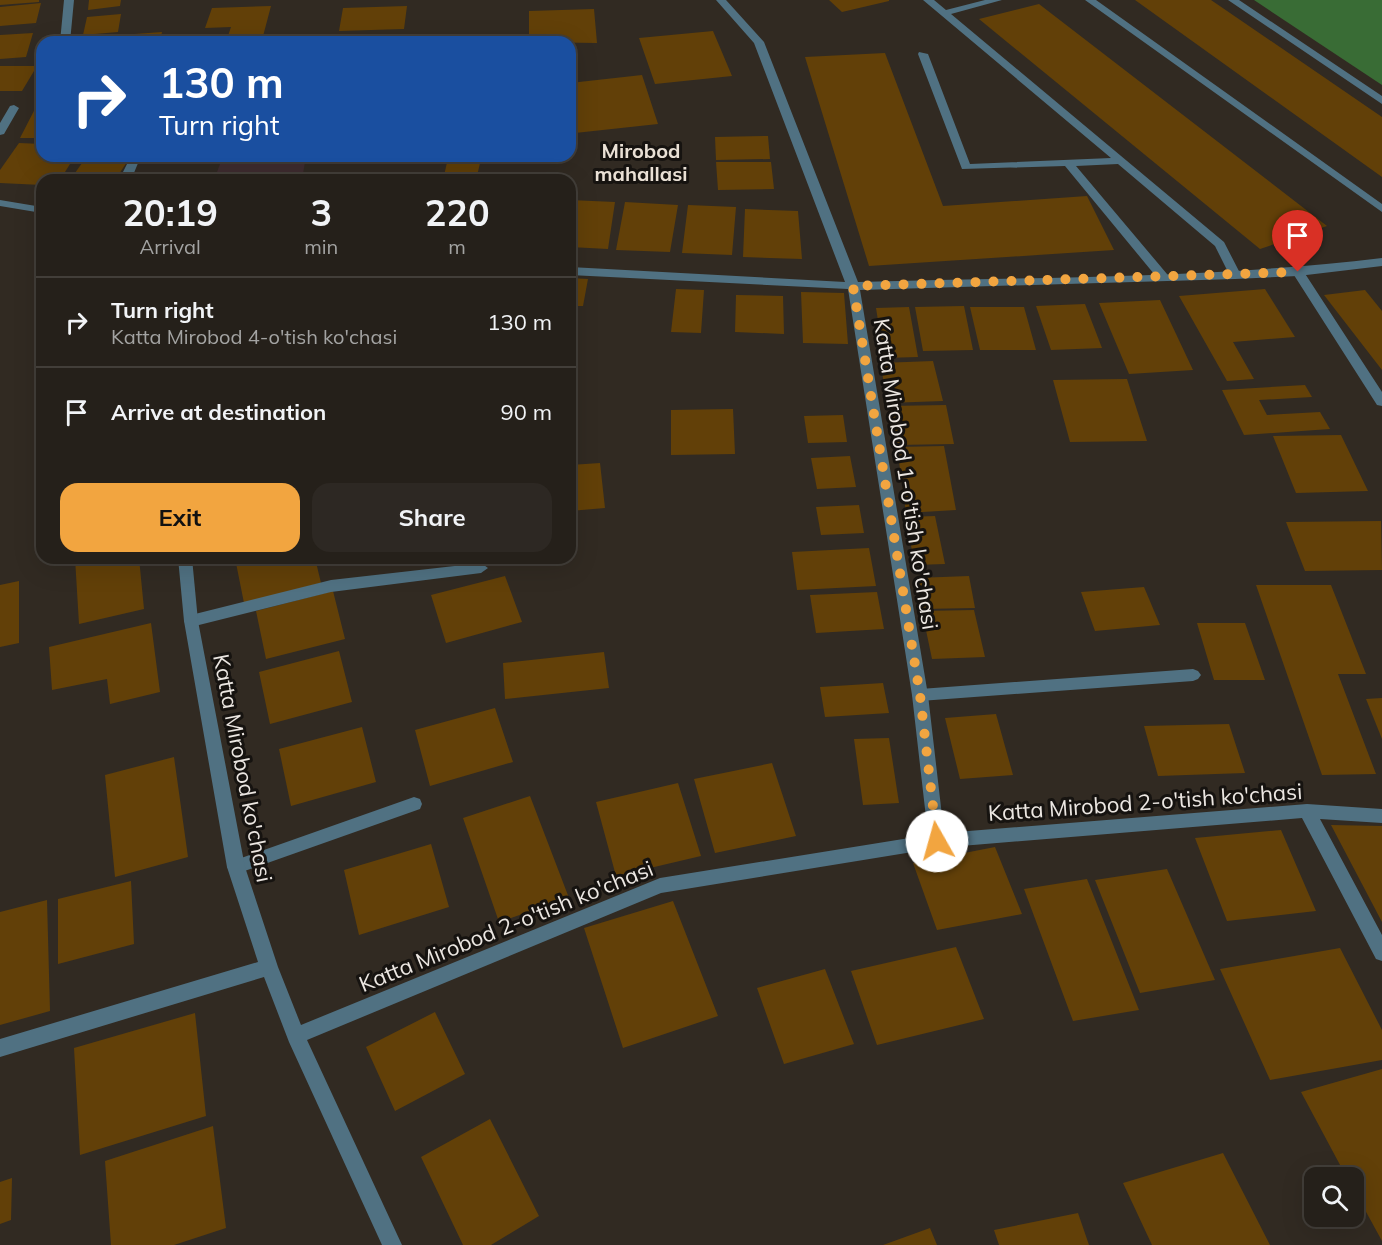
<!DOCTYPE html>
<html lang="en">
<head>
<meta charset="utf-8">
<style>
	:root { --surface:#25201a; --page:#2d2823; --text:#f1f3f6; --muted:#a3a3a2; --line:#423e39; --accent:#f2a540 }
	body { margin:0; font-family:Mulish,sans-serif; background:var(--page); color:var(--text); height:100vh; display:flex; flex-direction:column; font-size:22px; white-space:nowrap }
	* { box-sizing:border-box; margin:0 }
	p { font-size:20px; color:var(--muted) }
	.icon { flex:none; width:33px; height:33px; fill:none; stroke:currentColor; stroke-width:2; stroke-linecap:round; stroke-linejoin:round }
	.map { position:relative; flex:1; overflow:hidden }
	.drawer { position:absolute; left:36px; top:174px; width:540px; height:390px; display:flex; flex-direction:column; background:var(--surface); border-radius:18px; box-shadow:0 6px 24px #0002,0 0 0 2px var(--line) }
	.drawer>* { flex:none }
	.hud { position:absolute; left:36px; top:36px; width:540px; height:126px; border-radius:18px; box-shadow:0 6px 24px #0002,0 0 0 2px var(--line); background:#1a4fa0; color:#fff; overflow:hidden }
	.fabs { position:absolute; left:1304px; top:1167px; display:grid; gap:12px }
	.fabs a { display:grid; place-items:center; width:60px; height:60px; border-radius:12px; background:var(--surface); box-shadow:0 6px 24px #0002,0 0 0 2px var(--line); font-size:30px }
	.pin { position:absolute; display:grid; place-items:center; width:51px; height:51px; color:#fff; margin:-62px -26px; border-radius:50% 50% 50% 0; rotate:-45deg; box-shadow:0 0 6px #0007 }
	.pin .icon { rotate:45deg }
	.me { position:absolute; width:66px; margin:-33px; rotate:353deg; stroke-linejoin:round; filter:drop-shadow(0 0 4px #0008) }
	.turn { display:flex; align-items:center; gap:21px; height:126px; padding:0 24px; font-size:27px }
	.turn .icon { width:78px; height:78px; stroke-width:2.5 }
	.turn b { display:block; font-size:42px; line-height:51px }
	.eta { display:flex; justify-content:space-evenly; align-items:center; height:102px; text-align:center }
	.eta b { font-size:36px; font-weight:700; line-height:42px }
	.cta { display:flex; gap:12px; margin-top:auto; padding:12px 24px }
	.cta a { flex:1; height:69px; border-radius:18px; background:var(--accent); color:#111; font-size:24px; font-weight:700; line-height:69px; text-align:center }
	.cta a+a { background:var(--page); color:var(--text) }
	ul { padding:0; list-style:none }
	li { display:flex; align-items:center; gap:18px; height:90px; padding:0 24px; border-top:2px solid var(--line) }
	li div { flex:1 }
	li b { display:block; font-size:22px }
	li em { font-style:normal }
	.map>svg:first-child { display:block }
</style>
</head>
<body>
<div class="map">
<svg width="1382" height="1245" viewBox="0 0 1382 1245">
	<rect width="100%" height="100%" fill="#312a22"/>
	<path fill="#402d31" d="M223,156H306L302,180H214Z"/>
	<path fill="#396c35" d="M1254,0H1382V85Z"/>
	<path fill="#624008" d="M0,0H39V2L0,5Z
		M89,0H121L120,6L88,10Z
		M829,0H889V1L842,12Z
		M1135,0H1211L1382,117V177Z
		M41,3L36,23L0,26V7Z
		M1039,4L1327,226L1260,249L979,19Z
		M271,6L262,40L226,42L231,27L205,28L212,8Z
		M407,6L404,29L339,31L343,8Z
		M594,9L597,43L529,42V11Z
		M121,14L118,32L83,35L87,17Z
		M713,31L732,76L655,84L639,38Z
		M162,32L160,42H120L121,35Z
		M33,33L26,57L0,59V35Z
		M885,53L943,206L1087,196L1114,250L869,266L805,57Z
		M0,66H37L22,91H0Z
		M642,75L658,124L575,133L570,115V83Z
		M37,105H42V138H20Z
		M768,136L770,159L716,160L715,137Z
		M19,143L42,144V156H75L60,180H42V185L0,183V170Z
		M87,156H89L129,159L115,180H70Z
		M448,158L481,159L476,180H443Z
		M716,162H771L774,189L718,190Z
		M135,174L183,175L181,180H132Z
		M570,200L615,202L608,249L570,247Z
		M625,202L678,205L670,252L616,250Z
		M688,205L736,207L732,255L682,253Z
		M745,209L798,211L802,259L743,257Z
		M570,278L588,279L583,306H570Z
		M676,289L704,290L701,333L671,332Z
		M1265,289L1295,337L1233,342L1254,379L1227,381L1179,296Z
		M1365,290L1382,311V370L1324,295Z
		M801,292L844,293L848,344L803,343Z
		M736,295L783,296L784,334L735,332Z
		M1160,300L1193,370L1129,374L1099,303Z
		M1085,304L1102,348L1051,350L1036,306Z
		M964,306L973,350L923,351L915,307Z
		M909,307L918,357L884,358L876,308Z
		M970,307H1024L1036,350H980Z
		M933,361L943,401L888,403L880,363Z
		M40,373H42V500H38Z
		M1127,379L1147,441L1070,442L1053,380Z
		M1305,385L1312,397L1259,400L1267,415L1320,412L1330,429L1244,435L1222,390Z
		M946,405L954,444L896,445L889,406Z
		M733,409L735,454L671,455V410Z
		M843,415L847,442L808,443L804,416Z
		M1341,435L1368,491L1296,493L1273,436Z
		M944,446L956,510L906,513L897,447Z
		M850,456L856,487L817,489L811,458Z
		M600,463L605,508L570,511V465Z
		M859,505L864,533L821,535L816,507Z
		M935,516L945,564L915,565L905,517Z
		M1381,521L1382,570L1305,571L1286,522Z
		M869,548L876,586L797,590L792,552Z
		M75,558H139L144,609L79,624Z
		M235,558H315L321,583L244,603Z
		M505,576L522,622L446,643L431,595Z
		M969,576L975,608L921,609L916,578Z
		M19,581V643L0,647V585Z
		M1256,585H1331L1366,674H1338L1376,774L1322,775Z
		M1144,587L1160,625L1095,631L1081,592Z
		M333,591L345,639L266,659L256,611Z
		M877,592L884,629L816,633L810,595Z
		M974,610L985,657L932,659L922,611Z
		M151,623L160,692L110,704L107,679L52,690L49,647Z
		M1197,623H1245L1265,680H1214Z
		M339,651L352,702L270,724L259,672Z
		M604,652L609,688L505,699L503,663Z
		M883,683L889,713L825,717L820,687Z
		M1382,698V739L1366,699Z
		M495,708L513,762L430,786L415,730Z
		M996,714L1013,775L960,779L945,718Z
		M1229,724L1245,773L1158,776L1144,726Z
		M362,727L376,782L291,806L279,749Z
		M889,738L899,803L863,805L854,739Z
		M174,757L188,857L115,877L105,775Z
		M772,763L796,836L715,853L694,779Z
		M678,783L701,856L616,876L596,802Z
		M530,796L569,898L499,922L463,818Z
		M1331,825L1382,826V922Z
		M1281,830L1316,911L1227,921L1195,838Z
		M431,844L449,907L359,935L344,870Z
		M995,847L1022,914L937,930L913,863Z
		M1167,869L1215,980L1140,993L1095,880Z
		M1087,879L1139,1010L1073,1021L1024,889Z
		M131,881L134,944L58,964V899Z
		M47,900L50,1011L0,1025V912Z
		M673,901L718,1016L623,1048L584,928Z
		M956,947L984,1019L877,1045L851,971Z
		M1340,948L1382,1030V1060L1270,1080L1220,969Z
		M825,969L854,1044L784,1064L757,988Z
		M435,1012L465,1074L395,1111L366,1047Z
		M195,1013L206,1116L80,1155L74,1048Z
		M1382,1069V1241L1353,1188V1178H1347L1301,1092Z
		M490,1119L539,1216L491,1245H463L421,1157Z
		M213,1126L226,1228L174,1245H111L105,1161Z
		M1223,1153L1270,1245H1152L1123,1183Z
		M12,1178L11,1220L0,1224V1182Z
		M1078,1213L1089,1245H999L994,1230Z
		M930,1228L937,1245H883Z"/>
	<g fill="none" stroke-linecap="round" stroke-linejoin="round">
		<path fill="#507182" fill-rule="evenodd" d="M923,0H934L946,10L985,0H1002L951,14L1224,242L1241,275L1239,278H1231L1215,246L1118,164L1076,166L1167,274V280H1159L1065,166L962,169L918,54L919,52L928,54L970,164L1111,158Z
			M1085,0H1096L1382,204V212Z
			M1228,0H1239L1382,96V104Z
			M1298,268L1302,269L1382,392V406L1377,405L1292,272Z
			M481,563L488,568L481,573L331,592L191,627L186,625L184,621L186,617L191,615L331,580Z
			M1193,669L1198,671L1201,675L1198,679L1193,681L920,701L914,699L912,695L914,691L920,689Z
			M414,797L420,799L422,804L420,809L236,874L230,872L227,867L230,862Z"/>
		<path fill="#507182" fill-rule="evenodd" d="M64,0H74L70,42H60Z
			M716,0H726L764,42L858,282C1032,277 1208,279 1382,258V266L1298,276L1235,279L860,290L928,695L944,833L1307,804L1382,809V823L1320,819L1382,935V961L1376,959L1302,818L937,848L661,893L307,1040L402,1245H382L289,1042L264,977L0,1057V1039L258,962L227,867L184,621L178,558H192L198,621L245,867L278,967L301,1025L660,878L928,835L912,695L848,289L570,275V267L845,282L754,43Z
			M14,105L19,108L4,134L0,135V123L10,106Z
			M131,156H141L131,180H119Z
			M0,200L42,207V213L0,206Z"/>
	</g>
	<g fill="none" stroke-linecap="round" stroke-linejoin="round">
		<path stroke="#f2a540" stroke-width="10" stroke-dasharray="0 18" d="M937,841L920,695L853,286L1298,272"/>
	</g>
	<g text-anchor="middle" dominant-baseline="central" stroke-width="6" stroke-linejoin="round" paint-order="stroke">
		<g font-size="20" font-weight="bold" fill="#e9e0d5" stroke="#161310">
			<text x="641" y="150">Mirobod<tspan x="641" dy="23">mahallasi</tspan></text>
		</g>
		<g font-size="22" fill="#ece7e2" stroke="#161310">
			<text transform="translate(906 474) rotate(81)">Katta Mirobod 1-o'tish ko'chasi</text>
			<text transform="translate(243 768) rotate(79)">Katta Mirobod ko'chasi</text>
			<text transform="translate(1145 802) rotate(-4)">Katta Mirobod 2-o'tish ko'chasi</text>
			<text transform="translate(506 926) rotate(-22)">Katta Mirobod 2-o'tish ko'chasi</text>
		</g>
	</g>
</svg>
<div class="fabs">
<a><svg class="icon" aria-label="search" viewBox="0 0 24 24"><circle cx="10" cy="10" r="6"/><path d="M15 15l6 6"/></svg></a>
</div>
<div class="pin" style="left:1298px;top:272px;background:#d93025"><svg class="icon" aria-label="arrive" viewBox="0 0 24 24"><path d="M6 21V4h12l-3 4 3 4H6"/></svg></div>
<svg class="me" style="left:937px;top:841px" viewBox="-20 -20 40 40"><circle r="19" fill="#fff"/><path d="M0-13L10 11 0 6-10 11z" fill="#f2a540"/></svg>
<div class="hud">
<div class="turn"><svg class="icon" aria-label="right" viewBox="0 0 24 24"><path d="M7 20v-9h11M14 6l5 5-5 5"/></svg><div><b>130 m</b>Turn right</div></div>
</div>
<section class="drawer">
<div class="eta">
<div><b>20:19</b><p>Arrival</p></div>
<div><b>3</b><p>min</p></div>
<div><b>220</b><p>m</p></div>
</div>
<ul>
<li><svg class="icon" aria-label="right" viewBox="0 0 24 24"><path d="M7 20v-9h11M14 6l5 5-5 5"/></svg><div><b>Turn right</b><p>Katta Mirobod 4-o'tish ko'chasi</p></div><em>130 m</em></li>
<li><svg class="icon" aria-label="arrive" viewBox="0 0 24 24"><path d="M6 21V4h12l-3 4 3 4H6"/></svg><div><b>Arrive at destination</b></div><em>90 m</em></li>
</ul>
<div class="cta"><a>Exit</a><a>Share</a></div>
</section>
</div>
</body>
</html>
